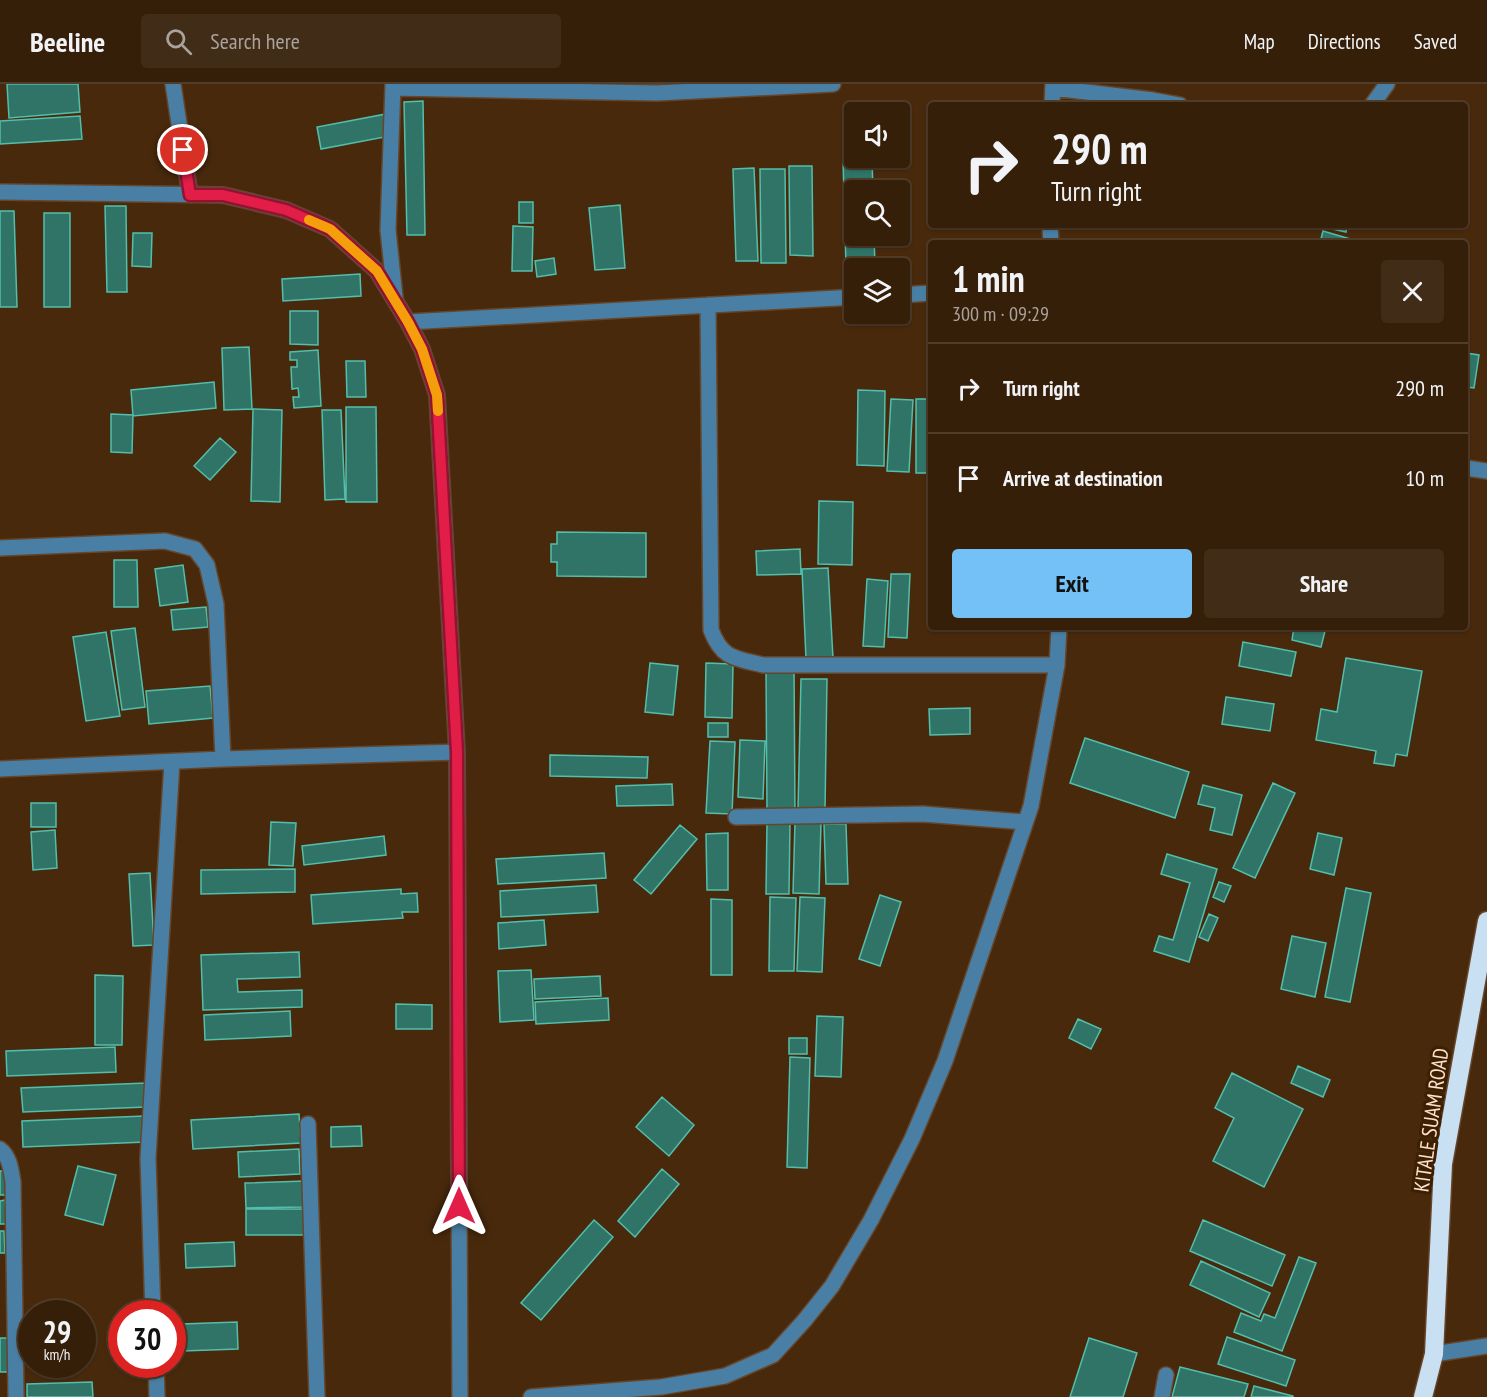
<!DOCTYPE html>
<html lang="en">
<head>
<meta charset="utf-8">
<style>
	:root { --surface:#361f09; --page:#412c17; --text:#f1f3f6; --muted:#aaa29c; --line:#503d2a; --accent:#73c1f6 }
	body { margin:0; font-family:"PT Sans Narrow",sans-serif; background:var(--page); color:var(--text); height:100vh; display:flex; flex-direction:column; font-size:22px; white-space:nowrap }
	* { box-sizing:border-box; margin:0 }
	p { font-size:20px; color:var(--muted) }
	.icon { flex:none; width:33px; height:33px; fill:none; stroke:currentColor; stroke-width:2; stroke-linecap:round; stroke-linejoin:round }
	.map { position:relative; flex:1; overflow:hidden }
	.side { position:absolute; left:928px; top:156px; width:540px; height:390px; display:flex; flex-direction:column; background:var(--surface); border-radius:6px; box-shadow:0 2px 4px #0004,0 0 0 2px var(--line) }
	.side>* { flex:none }
	.hud { position:absolute; left:928px; top:18px; width:540px; height:126px; border-radius:6px; box-shadow:0 2px 4px #0004,0 0 0 2px var(--line); background:#361f09; color:var(--text); overflow:hidden }
	.fabs { position:absolute; left:844px; top:18px; display:grid; gap:12px }
	.fabs a { display:grid; place-items:center; width:66px; height:66px; border-radius:6px; background:var(--surface); box-shadow:0 2px 4px #0004,0 0 0 2px var(--line); font-size:30px }
	.speed { position:absolute; left:18px; top:1216px; display:flex; gap:12px; font-size:30px; font-weight:700; text-align:center }
	.speed>* { display:grid; place-content:center; width:78px; height:78px; border-radius:50%; background:var(--surface); box-shadow:0 2px 4px #0004,0 0 0 2px var(--line); line-height:1 }
	.speed small { font-size:15px; font-weight:400 }
	.speed .limit { border:9px solid #d22; background:#fff; color:#111 }
	.pin { position:absolute; display:grid; place-items:center; width:51px; height:51px; color:#fff; margin:-26px; border:3px solid #fff; border-radius:50%; box-shadow:0 2px 6px #0007 }
	.me { position:absolute; width:66px; margin:-33px; rotate:0deg; stroke-linejoin:round; filter:drop-shadow(0 0 4px #0008) }
	.turn { display:flex; align-items:center; gap:21px; height:126px; padding:0 24px; font-size:27px }
	.turn .icon { width:78px; height:78px; stroke-width:2.5 }
	.turn b { display:block; font-size:42px; line-height:51px }
	.round { display:grid; place-items:center; flex:none; width:63px; height:63px; border-radius:6px; background:var(--page) }
	.summary { display:flex; align-items:center; justify-content:space-between; height:102px; padding:0 24px }
	h1 { font-size:36px; font-weight:700; line-height:45px }
	.action { display:flex; gap:12px; margin-top:auto; padding:12px 24px }
	.action a { flex:1; height:69px; border-radius:6px; background:var(--accent); color:#111; font-size:24px; font-weight:700; line-height:69px; text-align:center }
	.action a+a { background:var(--page); color:var(--text) }
	ul { padding:0; list-style:none }
	li { display:flex; align-items:center; gap:18px; height:90px; padding:0 24px; border-top:2px solid var(--line) }
	li div { flex:1 }
	li b { display:block; font-size:22px }
	li em { font-style:normal }
	header { display:flex; align-items:center; gap:36px; box-sizing:border-box; height:84px; padding:0 30px; background:var(--surface); border-bottom:2px solid var(--line) }
	header strong { font-size:28px }
	nav { display:flex; gap:33px; margin-inline-start:auto; font-size:21px }
	.search { width:420px; height:54px; background:var(--page); display:flex; align-items:center; gap:15px; box-sizing:border-box; padding:0 21px; border-radius:6px; color:var(--muted); font-size:22px }
	.map>svg:first-child { display:block }
</style>
</head>
<body>
<header>
<strong>Beeline</strong>
<div class="search"><svg class="icon" aria-label="search" viewBox="0 0 24 24"><circle cx="10" cy="10" r="6"/><path d="M15 15l6 6"/></svg>Search here</div>
<nav><a>Map</a><a>Directions</a><a>Saved</a></nav>
</header>
<div class="map">
<svg width="1487" height="1313" viewBox="0 0 1487 1313">
	<rect width="100%" height="100%" fill="#48290c"/>
	<path fill="#307468" stroke="#53beab" stroke-width="1.5" d="M7,0H78L80,28L9,34Z
		M423,17L425,151H407L404,18Z
		M386,30L390,52L321,65L317,43Z
		M80,32L82,55L0,60V37Z
		M872,76L873,106H855V152H874L875,181L846,182L843,77Z
		M789,82H812L813,172L790,171Z
		M754,84L758,177H736L733,85Z
		M760,85H785L786,179H761Z
		M519,118H533V139H519Z
		M620,121L625,184L595,186L589,124Z
		M105,122H126L127,208H107Z
		M0,127H14L17,223H0Z
		M44,129H70V223H44Z
		M1323,141H1347L1346,148L1323,143Z
		M513,142L533,143L532,187H512Z
		M1323,147L1364,159H1320Z
		M133,149H152L151,183L132,182Z
		M554,174L556,190L537,193L535,177Z
		M360,190L361,212L283,217L282,195Z
		M290,227H318V261L290,260Z
		M249,263L252,325L224,326L222,264Z
		M318,266L321,322L294,324L293,313H299L298,304L292,305L291,283H297V276H290V268Z
		M1466,269L1479,271L1474,304L1466,303Z
		M346,277H365L366,313H347Z
		M214,298L216,324L133,332L131,306Z
		M858,306L885,307L884,382L857,381Z
		M891,315L913,316L909,388L887,387Z
		M916,315H932V389H916Z
		M346,323H376L377,418H346Z
		M253,325L282,326L280,418L251,417Z
		M322,326H341L345,415L325,416Z
		M111,330L133,331L132,369L111,368Z
		M220,354L236,368L210,396L194,382Z
		M819,417L853,418L852,481L818,480Z
		M557,448L646,449V493L557,492V478H551V460H557Z
		M800,465L801,490L757,491L756,467Z
		M114,476H137L138,523H114Z
		M183,481L188,518L160,522L155,485Z
		M828,484L833,574L806,575L802,485Z
		M891,490H910L907,554L888,553Z
		M867,495L888,497L884,563L863,562Z
		M206,523L208,543L173,546L171,526Z
		M1294,543H1326L1321,563L1292,556Z
		M135,544L145,623L122,626L111,547Z
		M106,548L120,632L86,637L73,553Z
		M1243,558L1296,568L1291,592L1239,582Z
		M1346,574L1422,587L1407,672L1396,670L1394,682L1374,679L1376,667L1316,656L1321,625L1337,628Z
		M650,579L678,582L673,631L645,628Z
		M706,579L733,580L732,634L705,633Z
		M794,584L795,730H767L766,585Z
		M801,595H827L825,726L798,725Z
		M210,602L213,634L149,640L146,607Z
		M1226,613L1274,620L1270,647L1222,640Z
		M970,624V650L930,651L929,625Z
		M708,639H728V653H708Z
		M1085,654L1189,688L1175,734L1070,699Z
		M740,656L765,657L763,715L738,713Z
		M710,657L735,658L732,730L706,729Z
		M550,671L648,673L647,694L550,692Z
		M1273,699L1295,709L1255,794L1233,784Z
		M672,700L673,721L617,722L616,702Z
		M1203,701L1242,711L1232,751L1210,746L1215,724L1198,720Z
		M31,719H56V743H31Z
		M271,738L296,739L293,782L269,781Z
		M795,738L821,739L819,810L793,809Z
		M767,739H790L789,810H766Z
		M824,740H846L848,800H826Z
		M680,741L697,755L651,810L634,796Z
		M55,746L57,784L33,786L31,748Z
		M728,749V806H707L706,750Z
		M1318,749L1342,754L1334,791L1310,785Z
		M384,752L386,771L304,781L302,762Z
		M604,769L606,794L498,800L496,775Z
		M1167,770L1217,785L1189,878L1154,867L1159,852L1173,856L1190,799L1161,790Z
		M295,785V808L201,810V786Z
		M150,789L154,861L133,862L129,790Z
		M1219,798L1231,802L1224,818L1213,813Z
		M596,801L598,828L501,833L500,807Z
		M1346,804L1371,809L1350,918L1325,913Z
		M401,805V810L417,809L418,828H402L403,834L313,840L311,811Z
		M880,811L901,818L880,882L859,875Z
		M770,813L796,814L794,887H769Z
		M800,813L825,814L822,888L797,887Z
		M711,815L732,816V891H711Z
		M1209,830L1218,834L1208,857L1199,853Z
		M544,836L546,861L499,865L498,839Z
		M1292,852L1326,859L1315,913L1281,905Z
		M299,868L300,893L237,895L238,908L302,906V923L203,926L201,871Z
		M531,886L534,936L500,938L498,887Z
		M95,891L123,892L122,961H95Z
		M600,892L601,912L535,915L534,895Z
		M608,914L609,936L536,940L535,918Z
		M396,920L432,921V945H396Z
		M290,927L291,952L205,956L204,931Z
		M817,932L843,933L841,993L815,992Z
		M1078,935L1101,945L1091,965L1069,954Z
		M789,954H807V970H789Z
		M115,963L116,988L7,992L6,967Z
		M790,973L810,974L807,1084L787,1083Z
		M1298,982L1330,996L1323,1013L1291,999Z
		M1232,989L1303,1025L1264,1103L1213,1077L1234,1034L1215,1024Z
		M146,999V1023L23,1028L21,1004Z
		M662,1013L694,1041L669,1072L636,1043Z
		M299,1030L301,1059L193,1065L191,1036Z
		M144,1032L146,1058L23,1063L22,1037Z
		M361,1042L362,1062L331,1063V1043Z
		M299,1065L300,1090L239,1093L238,1068Z
		M78,1082L116,1091L103,1141L65,1131Z
		M662,1085L679,1100L635,1153L618,1137Z
		M0,1087H6L7,1111H0Z
		M305,1097L306,1123L246,1124L245,1099Z
		M5,1116L7,1140H0V1117Z
		M246,1125H309L310,1151H246Z
		M594,1136L613,1153L541,1236L521,1219Z
		M1203,1136L1285,1171L1272,1202L1190,1167Z
		M0,1147H4L5,1169H0Z
		M234,1158L235,1182L186,1184L185,1160Z
		M1299,1173L1316,1179L1282,1267L1234,1248L1241,1229L1261,1237L1264,1230L1275,1234Z
		M1201,1177L1270,1209L1259,1233L1190,1201Z
		M237,1238L238,1265L183,1267L182,1240Z
		M1227,1253L1295,1276L1286,1302L1218,1280Z
		M0,1254H8L10,1288H0Z
		M1089,1254L1137,1269L1123,1313H1070Z
		M1180,1283L1248,1300L1244,1313H1172Z
		M92,1298L93,1313H27V1300Z
		M1254,1302L1293,1312V1313H1251Z"/>
	<g fill="none" stroke-linecap="round" stroke-linejoin="round">
		<g stroke="#65462b" stroke-width="18">
			<path id="minor" d="M173,0L190,111
				M393,0L388,146L395,213
				M393,4L657,9L833,0
				M1053,4L1153,16L1180,21
				M1052,21L1053,0
				M1372,21L1387,0
				M0,108L223,111L286,126L330,145L377,187L408,238L422,265L437,311L457,668L460,1313
				M1050,141L1051,159
				M900,211L932,209
				M708,221L711,546C722,575 735,574 763,581H1057
				M408,238L855,213
				M1466,384L1487,387
				M0,464L165,457L195,465L207,481L216,520L223,675
				M0,685L223,675L457,668
				M736,733L923,730L1024,738
				M308,1040L317,1313
				M0,1065C10,1073 11,1086 13,1098L16,1313
				M153,1230L148,1074L172,678
				M1434,1270L1487,1262
				M156,1281L157,1313
				M531,1313L661,1303L725,1292L773,1271L804,1237L832,1202L871,1136L912,1055L945,977L1031,722L1057,581L1059,543
				M1162,1313L1166,1291"/>
		</g>
		<g stroke="#65462b" stroke-width="21">
			<path id="highway" d="M1423,1313L1434,1270L1443,1080L1487,837"/>
		</g>
		<use href="#minor" stroke="#497fa4" stroke-width="15"/>
		<use href="#highway" stroke="#c8e0f2" stroke-width="18"/>
	</g>
	<g fill="none" stroke-linecap="round" stroke-linejoin="round">
		<g stroke="#92132f" stroke-width="15">
			<path id="route" d="M183,66L190,111H223L286,126L330,145L377,187L408,238L422,265L437,311L457,668L459,1122"/>
		</g>
		<use href="#route" stroke="#e11d48" stroke-width="10"/>
		<path stroke="#f59e0b" stroke-width="10" d="M309,136L330,145L377,187L408,238L422,265L437,311L438,327"/>
	</g>
	<g text-anchor="middle" dominant-baseline="central" stroke-width="6" stroke-linejoin="round" paint-order="stroke">
		<g font-size="21" fill="#fce1cc" stroke="#3d1f02">
			<text transform="translate(1431 1036) rotate(-82)">KITALE SUAM ROAD</text>
		</g>
	</g>
</svg>
<div class="fabs">
<a><svg class="icon" aria-label="sound" viewBox="0 0 24 24"><path d="M4 9h4l5-4v14l-5-4H4zM17 9q2 3 0 6"/></svg></a>
<a><svg class="icon" aria-label="search" viewBox="0 0 24 24"><circle cx="10" cy="10" r="6"/><path d="M15 15l6 6"/></svg></a>
<a><svg class="icon" aria-label="layers" viewBox="0 0 24 24"><path d="M12 4l9 5-9 5-9-5zM3 14l9 5 9-5"/></svg></a>
</div>
<div class="speed"><div>29<small>km/h</small></div><div class="limit">30</div></div>
<div class="pin" style="left:183px;top:66px;background:#d93025"><svg class="icon" aria-label="arrive" viewBox="0 0 24 24"><path d="M6 21V4h12l-3 4 3 4H6"/></svg></div>
<svg class="me" style="left:459px;top:1122px" viewBox="-20 -20 40 40"><path d="M0-17L14 15 0 8-14 15z" fill="#e11d48" stroke="#fff" stroke-width="4"/></svg>
<div class="hud">
<div class="turn"><svg class="icon" aria-label="right" viewBox="0 0 24 24"><path d="M7 20v-9h11M14 6l5 5-5 5"/></svg><div><b>290 m</b>Turn right</div></div>
</div>
<section class="side">
<div class="summary"><div><h1>1 min</h1><p>300 m · 09:29</p></div><a class="round"><svg class="icon" aria-label="close" viewBox="0 0 24 24"><path d="M6 6l12 12M18 6L6 18"/></svg></a></div>
<ul>
<li><svg class="icon" aria-label="right" viewBox="0 0 24 24"><path d="M7 20v-9h11M14 6l5 5-5 5"/></svg><div><b>Turn right</b></div><em>290 m</em></li>
<li><svg class="icon" aria-label="arrive" viewBox="0 0 24 24"><path d="M6 21V4h12l-3 4 3 4H6"/></svg><div><b>Arrive at destination</b></div><em>10 m</em></li>
</ul>
<div class="action"><a>Exit</a><a>Share</a></div>
</section>
</div>
</body>
</html>
